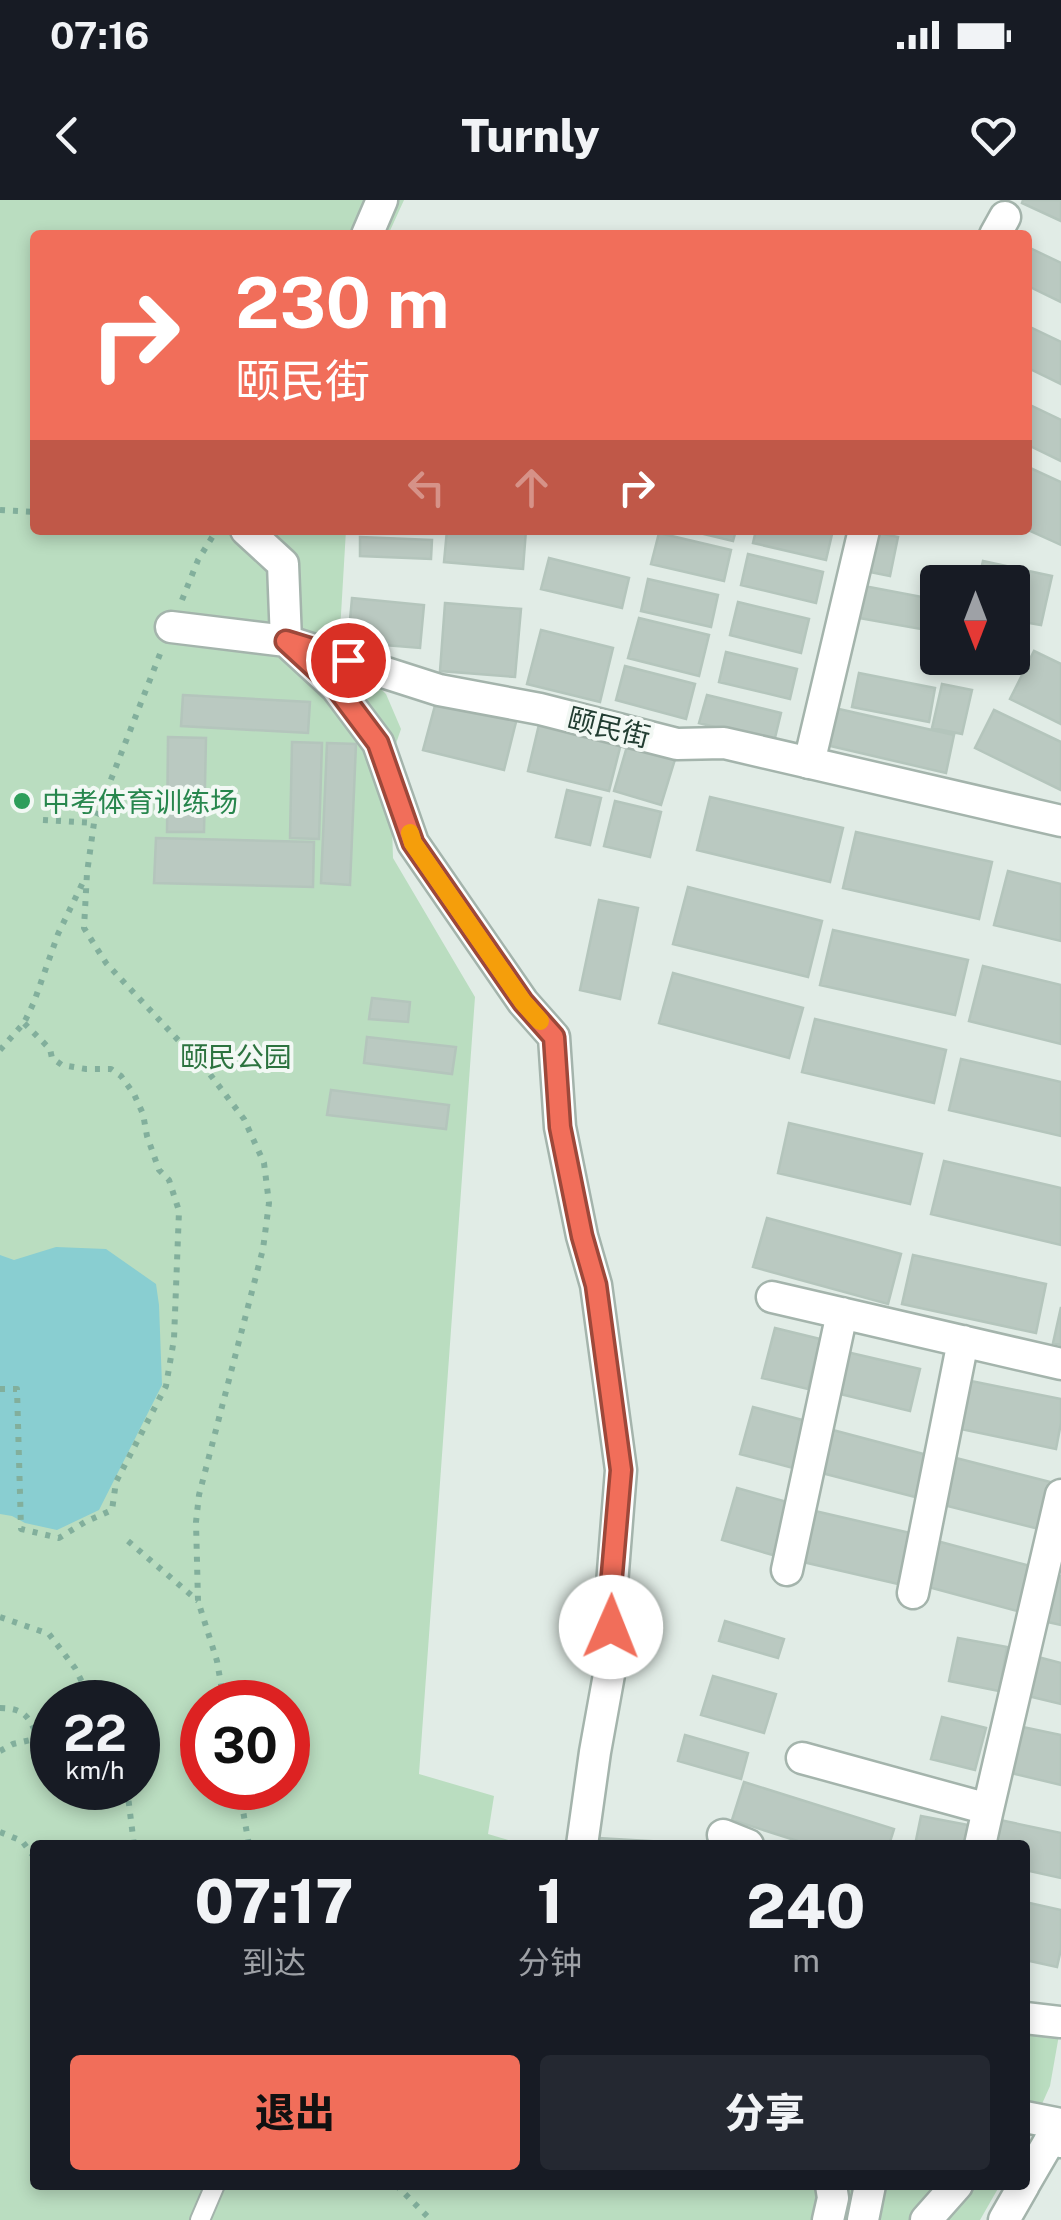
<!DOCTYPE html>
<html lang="zh">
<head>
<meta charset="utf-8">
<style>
	:root { --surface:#171b24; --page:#242831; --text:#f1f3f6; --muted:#9ea1a6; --accent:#f16e5a }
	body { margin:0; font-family:"Public Sans","Noto Sans SC",sans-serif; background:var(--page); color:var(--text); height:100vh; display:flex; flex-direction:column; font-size:38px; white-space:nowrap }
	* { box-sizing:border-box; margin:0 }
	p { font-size:32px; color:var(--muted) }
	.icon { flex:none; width:55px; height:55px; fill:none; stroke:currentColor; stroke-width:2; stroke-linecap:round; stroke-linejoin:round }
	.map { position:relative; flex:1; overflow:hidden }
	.drawer { position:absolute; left:30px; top:1640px; width:1000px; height:350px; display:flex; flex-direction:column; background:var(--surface); border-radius:10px; box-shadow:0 5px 15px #0003 }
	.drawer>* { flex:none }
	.top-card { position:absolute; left:30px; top:30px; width:1002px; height:305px; border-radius:10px; box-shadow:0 5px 15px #0003; background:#f16e5a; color:#fff; overflow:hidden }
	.needle { width:65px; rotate:180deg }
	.buttons { position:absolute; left:920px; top:365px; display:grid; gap:20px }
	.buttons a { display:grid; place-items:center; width:110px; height:110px; border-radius:10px; background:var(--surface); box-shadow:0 5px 15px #0003; font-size:50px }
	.speed { position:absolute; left:30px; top:1480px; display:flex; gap:20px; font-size:50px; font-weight:700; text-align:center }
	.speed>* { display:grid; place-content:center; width:130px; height:130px; border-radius:50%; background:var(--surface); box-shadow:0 5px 15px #0003; line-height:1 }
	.speed small { font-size:25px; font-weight:400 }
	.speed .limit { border:15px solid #d22; background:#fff; color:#111 }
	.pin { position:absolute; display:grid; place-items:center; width:85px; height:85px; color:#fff; margin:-42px; border:5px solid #fff; border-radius:50%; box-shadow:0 2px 10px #0007 }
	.me { position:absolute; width:110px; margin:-55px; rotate:1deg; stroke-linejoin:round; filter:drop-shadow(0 0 8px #0008) }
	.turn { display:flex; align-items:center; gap:35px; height:210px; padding:0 40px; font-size:45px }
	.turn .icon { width:130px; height:130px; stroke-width:2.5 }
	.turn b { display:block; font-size:70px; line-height:85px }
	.lanes { display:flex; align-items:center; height:95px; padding:0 40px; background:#0003; justify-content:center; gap:50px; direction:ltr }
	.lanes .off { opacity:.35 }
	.eta { display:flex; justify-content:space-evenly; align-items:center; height:170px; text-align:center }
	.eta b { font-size:60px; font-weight:800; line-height:70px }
	.action { display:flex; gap:20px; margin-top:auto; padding:20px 40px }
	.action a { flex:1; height:115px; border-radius:10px; background:var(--accent); color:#111; font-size:40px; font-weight:800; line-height:115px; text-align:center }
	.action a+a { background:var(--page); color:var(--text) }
	.status { display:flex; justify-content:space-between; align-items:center; height:70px; padding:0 50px; background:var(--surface); direction:ltr }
	.status svg { height:28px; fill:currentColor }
	header { display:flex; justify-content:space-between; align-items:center; height:130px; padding:0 40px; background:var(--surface); font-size:45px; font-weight:800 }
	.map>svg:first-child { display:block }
</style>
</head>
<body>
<div class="status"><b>07:16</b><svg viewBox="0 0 49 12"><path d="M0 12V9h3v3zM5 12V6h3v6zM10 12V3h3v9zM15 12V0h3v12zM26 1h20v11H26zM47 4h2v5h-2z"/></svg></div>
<header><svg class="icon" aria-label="back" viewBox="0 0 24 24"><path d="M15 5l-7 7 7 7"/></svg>Turnly<svg class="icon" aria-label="heart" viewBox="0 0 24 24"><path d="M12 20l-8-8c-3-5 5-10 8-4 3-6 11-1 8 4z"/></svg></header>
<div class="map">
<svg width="1061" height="2020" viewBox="0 0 1061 2020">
	<rect width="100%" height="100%" fill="#e1ece6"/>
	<path fill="#baddc0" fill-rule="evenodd" d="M0,0H404L388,35H35V330H346L339,448L386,494L401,529L390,561L393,658L475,797L419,1574L494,1596L488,1634L525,1645H35V1985H1000L980,2020H0ZM52,1502H138V1588H52ZM202,1502H288V1588H202Z
		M1025,1831L1059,1835L1050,1886L1025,1942Z"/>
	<path fill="#89ced1" d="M56,1047L106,1049L156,1084L159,1105L162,1185L99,1310L57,1330L25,1323L12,1316L0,1314V1055L14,1060Z"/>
	<path fill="#bac9c1" stroke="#b4c5bc" stroke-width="2.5" d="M1023,0H1061V21L1022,3Z
		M1028,47L1061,63V102L1028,86Z
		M1028,126L1061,142V184L1028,168Z
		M1028,204L1061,220V261L1028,245Z
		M1028,267L1061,282V345L1028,330Z
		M447,330H526L523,369L444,362Z
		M687,330H736L733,341Z
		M756,330H833L826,360L753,343Z
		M659,333L731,350L724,381L651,364Z
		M878,333L898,337L890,376L870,372Z
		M360,337L432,340L431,359L360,356Z
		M748,354L823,372L816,403L741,385Z
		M549,358L629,378L622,408L541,389Z
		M983,361L1052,376L1041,425L1012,420V382H978Z
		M648,379L718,395L711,427L641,411Z
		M864,386L938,400V432L859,418Z
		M352,398L424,405L420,448L348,442Z
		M738,402L809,419L801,453L730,435Z
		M445,403L521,409L515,477L440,471Z
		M639,418L709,435L699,476L628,458Z
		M541,430L613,448L600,502L527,484Z
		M1034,451L1061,464V524L1010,499Z
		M726,452L797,469L790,499L719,482Z
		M625,466L695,484L686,519L616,500Z
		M859,473L935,488L929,522L852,507Z
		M942,484L972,490L962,534L932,528Z
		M183,495L310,502L308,533L181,526Z
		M707,495L781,513L774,542L699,523Z
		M437,498L517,518L504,570L423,550Z
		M830,507L954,535L946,573L822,544Z
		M994,510L1061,542V590L975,548Z
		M541,516L623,536L609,591L528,571Z
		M168,537L206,538L204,632H167Z
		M292,542L322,543L319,639L290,638Z
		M327,543L356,544L350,685L321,683Z
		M628,543L676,556L661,605L614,591Z
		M567,590L601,598L590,645L556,637Z
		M710,597L843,628L830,682L697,650Z
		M615,601L661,612L650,657L604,646Z
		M856,632L992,662L979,719L843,688Z
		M156,638L314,642L313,687L154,683Z
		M1008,671L1061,684V741L994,725Z
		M688,687L822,721L808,777L673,744Z
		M599,700L638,708L620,799L580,790Z
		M833,730L968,760L955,815L820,785Z
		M983,766L1061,785V844L969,821Z
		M673,773L803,808L789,858L659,823Z
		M372,798L410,802L408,822L369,819Z
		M815,819L946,850L934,903L802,872Z
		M367,837L456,847L452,874L364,863Z
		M961,859L1061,882V936L949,910Z
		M331,890L449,905L446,929L327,915Z
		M789,923L922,954L910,1004L778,973Z
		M944,961L1061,988V1045L931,1014Z
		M767,1018L901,1054L888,1104L753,1067Z
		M913,1055L1046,1084L1036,1133L902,1104Z
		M1061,1107V1145L1053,1143Z
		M775,1128L820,1139L808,1189L762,1178Z
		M838,1150L920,1169L910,1211L828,1191Z
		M971,1181L1061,1199V1223L1056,1249L961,1229Z
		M753,1207L806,1221L793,1268L740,1254Z
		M829,1229L927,1255L915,1297L818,1272Z
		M952,1257L1050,1282L1039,1329L940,1304Z
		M737,1288L791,1303L776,1356L722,1340Z
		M815,1311L910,1333L898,1384L803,1362Z
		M937,1341L1034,1367L1021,1412L925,1386Z
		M1053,1375L1061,1376V1425L1043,1421Z
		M725,1421L784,1439L778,1458L719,1441Z
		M958,1438L1007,1447L999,1491L949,1481Z
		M1038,1457L1061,1463V1504L1028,1496Z
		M713,1476L776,1494L764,1533L701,1515Z
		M942,1517L986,1528L975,1570L931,1559Z
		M1018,1526L1061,1535V1585L1007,1572Z
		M685,1535L748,1553L741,1579L678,1561Z
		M744,1582L894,1629L889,1645H810L732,1620Z
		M921,1616L968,1625L964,1645H915Z
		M1000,1620L1061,1633V1678L1025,1670V1645H994Z
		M598,1638L665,1642V1645H597Z
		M1025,1702L1061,1710V1749L1057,1767L1025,1760Z"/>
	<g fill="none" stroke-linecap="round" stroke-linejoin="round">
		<g stroke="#a4b4ac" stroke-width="22">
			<path id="service" d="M200,2020L215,1985"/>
		</g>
		<g stroke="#a4b4ac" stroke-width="35">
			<path id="minor" d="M995,35L1005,17
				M171,427L286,441L336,487L378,543L413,643L523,802L554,837L560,927L582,1036L596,1085L621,1270L611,1397L612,1458L595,1552L582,1645
				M809,563L864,330
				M772,1097L1061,1164
				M787,1370L842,1113
				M913,1393L963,1141
				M802,1558L988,1609L980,1645
				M988,1609L1061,1295
				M723,1635L748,1645
				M1025,1818L1061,1822
				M1025,1917L1061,1924
				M828,2020L833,1998L831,1985
				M863,2020L870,1985
				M926,2020L957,1985"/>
		</g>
		<g stroke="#a4b4ac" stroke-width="35">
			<path id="tertiary" d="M367,35L382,0
				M246,330L283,364L286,441L439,490L540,509L677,544L724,543L1061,621
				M1025,1983L1050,1940L1061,1927
				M1004,2020L1024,1985"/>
		</g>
		<g stroke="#a0b7ad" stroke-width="35">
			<path id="secondary" d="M1050,1940L1061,1942"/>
		</g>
		<path stroke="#82af9c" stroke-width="6" stroke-dasharray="5 8" stroke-linecap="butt" d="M0,310L35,312
			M182,400L198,360L216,331
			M160,454L94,623L87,673L84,728L106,763L209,873L244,919L264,963L269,1003L263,1049L199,1295L196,1322L198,1401L217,1461L224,1502
			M43,620L94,623
			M0,850L24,823L34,802L58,734L85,678
			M0,1189H17L21,1329L59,1338L85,1322L112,1310L116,1282L166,1186L174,1139L179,1011L169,980L159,970L147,936L143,914L134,894L121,876L111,869H86L62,865L52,858L50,849L24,823
			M128,1341L198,1401
			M0,1417L49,1434L75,1468L92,1502
			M0,1508C23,1508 29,1516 37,1536
			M0,1551L13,1544L52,1535
			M127,1588L134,1645
			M239,1588L249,1645
			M0,1632L22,1641L35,1658
			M396,1985L431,2020"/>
		<use href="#service" stroke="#fff" stroke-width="18"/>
		<use href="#minor" stroke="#fff" stroke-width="30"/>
		<use href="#tertiary" stroke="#fff" stroke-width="30"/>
		<use href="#secondary" stroke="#fff" stroke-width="30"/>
	</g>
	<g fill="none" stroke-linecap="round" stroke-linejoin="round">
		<g stroke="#9d483a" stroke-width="25">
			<path id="route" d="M348,460L286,441L336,487L378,543L413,643L523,802L554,837L560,927L582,1036L596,1085L621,1270L610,1397L611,1427"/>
		</g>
		<use href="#route" stroke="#f16e5a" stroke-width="18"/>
		<path stroke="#f59e0b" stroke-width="18" d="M410,633L413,643L523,802L540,821"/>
	</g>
	<circle fill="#2e9e5b" stroke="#f2f8f4" stroke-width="4" cx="22" cy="601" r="10"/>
	<g text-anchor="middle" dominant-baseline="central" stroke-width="8" stroke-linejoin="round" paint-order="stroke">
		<g font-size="28" fill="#223d32" stroke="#f2f8f4">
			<text transform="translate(609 527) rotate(14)">颐民街</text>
		</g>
		<g font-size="28" fill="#27864d" stroke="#f2f8f4" text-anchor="start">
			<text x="42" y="601">中考体育训练场</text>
		</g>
		<g font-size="28" fill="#2c733f" stroke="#f2f8f4">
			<text x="236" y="856">颐民公园</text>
		</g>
	</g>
</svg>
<div class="buttons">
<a><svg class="needle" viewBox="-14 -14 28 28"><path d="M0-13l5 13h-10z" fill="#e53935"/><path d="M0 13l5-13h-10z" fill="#9ea1a6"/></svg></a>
</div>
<div class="speed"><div>22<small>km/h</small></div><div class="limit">30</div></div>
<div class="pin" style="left:348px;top:460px;background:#d93025"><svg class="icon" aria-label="arrive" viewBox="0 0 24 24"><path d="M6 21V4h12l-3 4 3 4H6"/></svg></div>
<svg class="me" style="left:611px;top:1427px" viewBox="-20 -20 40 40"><circle r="19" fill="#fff"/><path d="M0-13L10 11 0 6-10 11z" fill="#f16e5a"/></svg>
<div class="top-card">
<div class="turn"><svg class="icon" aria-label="right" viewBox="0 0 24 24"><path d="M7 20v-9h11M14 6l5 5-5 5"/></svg><div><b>230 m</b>颐民街</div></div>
<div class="lanes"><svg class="icon off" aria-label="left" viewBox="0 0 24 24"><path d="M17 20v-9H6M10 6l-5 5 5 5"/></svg><svg class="icon off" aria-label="ahead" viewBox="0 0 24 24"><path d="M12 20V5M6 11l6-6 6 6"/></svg><svg class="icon" aria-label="right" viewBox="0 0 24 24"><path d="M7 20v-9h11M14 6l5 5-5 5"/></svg></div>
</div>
<section class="drawer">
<div class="eta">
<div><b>07:17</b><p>到达</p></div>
<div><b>1</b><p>分钟</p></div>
<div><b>240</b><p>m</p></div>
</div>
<div class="action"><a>退出</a><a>分享</a></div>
</section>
</div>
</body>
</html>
